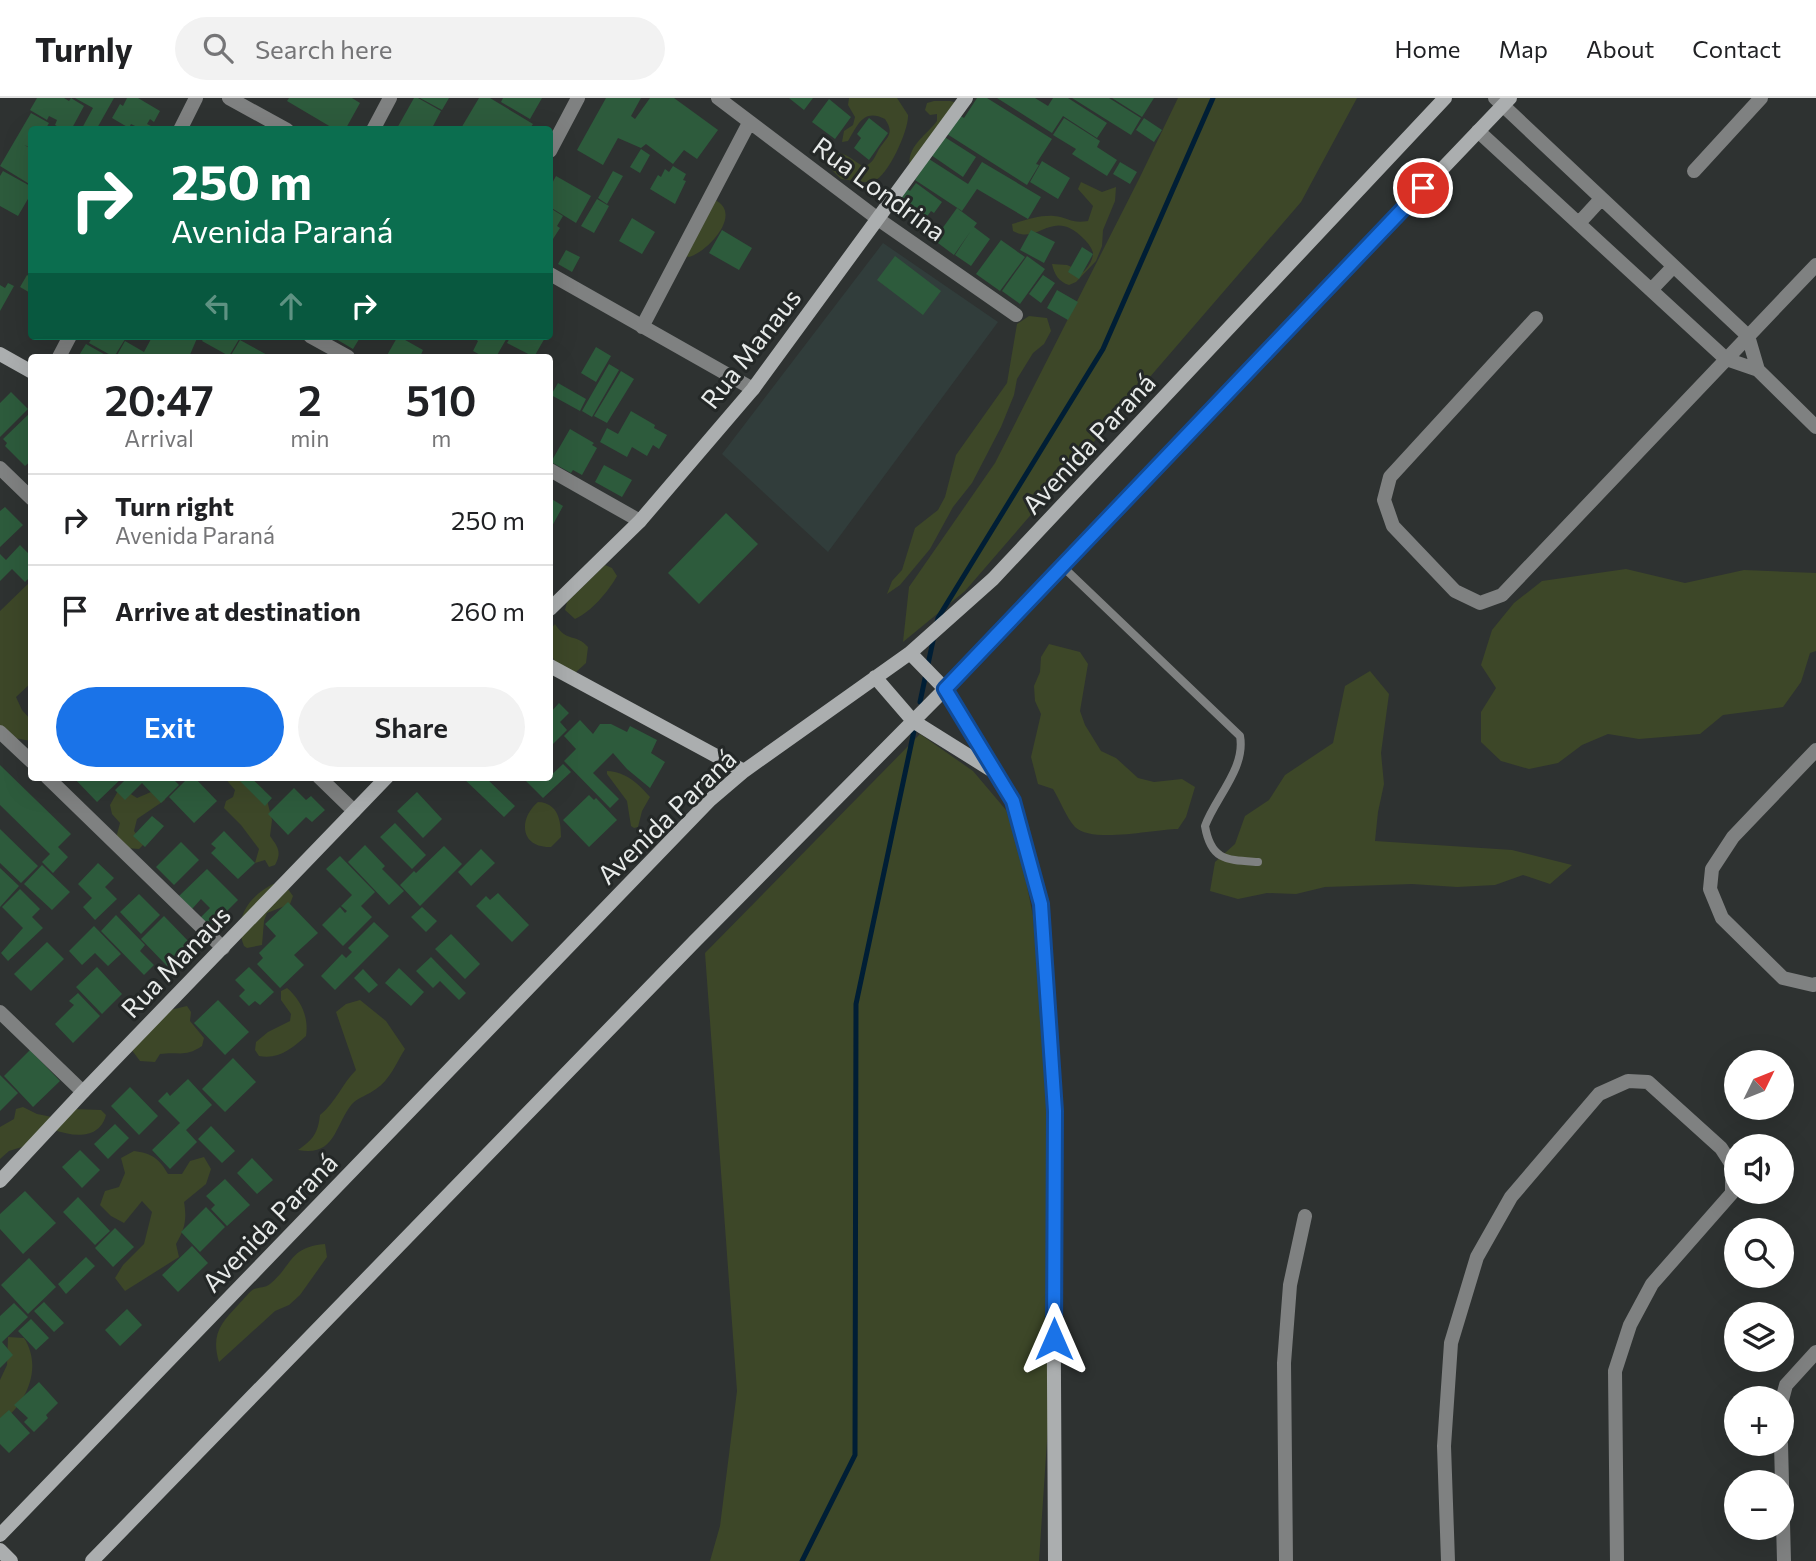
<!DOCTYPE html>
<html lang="en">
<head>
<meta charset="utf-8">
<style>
	:root { --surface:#fff; --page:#f2f2f2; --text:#202124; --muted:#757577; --line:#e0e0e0; --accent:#1a73e8 }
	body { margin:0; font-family:Commissioner,sans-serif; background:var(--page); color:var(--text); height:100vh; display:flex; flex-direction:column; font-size:26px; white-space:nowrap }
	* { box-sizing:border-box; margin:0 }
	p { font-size:23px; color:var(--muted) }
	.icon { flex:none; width:38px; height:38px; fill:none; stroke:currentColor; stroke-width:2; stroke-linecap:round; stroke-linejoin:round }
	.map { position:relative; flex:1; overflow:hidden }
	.drawer { position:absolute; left:28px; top:256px; width:525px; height:427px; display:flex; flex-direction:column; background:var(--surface); border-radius:7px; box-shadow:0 7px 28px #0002 }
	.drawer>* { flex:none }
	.guide { position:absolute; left:28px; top:28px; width:525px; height:214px; border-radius:7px; box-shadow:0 7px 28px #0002; background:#0b6e4f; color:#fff; overflow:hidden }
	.needle { width:46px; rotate:47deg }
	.buttons { position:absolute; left:1724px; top:952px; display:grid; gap:14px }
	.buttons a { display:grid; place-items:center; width:70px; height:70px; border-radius:50%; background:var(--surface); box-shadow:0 7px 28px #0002; font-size:35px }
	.pin { position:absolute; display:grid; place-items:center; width:60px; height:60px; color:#fff; margin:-30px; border:4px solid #fff; border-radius:50%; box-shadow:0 2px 7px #0007 }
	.me { position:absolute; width:77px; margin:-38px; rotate:0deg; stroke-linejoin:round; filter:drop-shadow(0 0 5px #0008) }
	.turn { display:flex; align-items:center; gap:24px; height:147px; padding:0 28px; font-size:32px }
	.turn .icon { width:91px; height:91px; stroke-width:2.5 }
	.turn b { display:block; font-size:49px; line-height:60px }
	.lanes { display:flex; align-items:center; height:66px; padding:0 28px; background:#0003; justify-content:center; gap:35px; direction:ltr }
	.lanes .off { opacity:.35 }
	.eta { display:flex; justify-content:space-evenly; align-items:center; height:119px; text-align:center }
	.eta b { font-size:42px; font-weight:600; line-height:49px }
	.action { display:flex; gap:14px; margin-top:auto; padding:14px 28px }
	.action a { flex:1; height:80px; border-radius:42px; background:var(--accent); color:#fff; font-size:28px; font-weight:600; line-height:80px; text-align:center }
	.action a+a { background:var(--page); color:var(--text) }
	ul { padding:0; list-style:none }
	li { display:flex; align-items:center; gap:21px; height:91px; padding:0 28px; border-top:2px solid var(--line) }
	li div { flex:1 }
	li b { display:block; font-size:26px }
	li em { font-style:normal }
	header { display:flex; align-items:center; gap:42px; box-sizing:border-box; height:98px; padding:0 35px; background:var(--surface); border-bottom:2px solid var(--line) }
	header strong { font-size:33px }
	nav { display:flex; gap:38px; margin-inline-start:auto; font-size:24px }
	.search { width:490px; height:63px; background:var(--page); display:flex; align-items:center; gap:18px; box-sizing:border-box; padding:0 24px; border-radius:38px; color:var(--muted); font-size:26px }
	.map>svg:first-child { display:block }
</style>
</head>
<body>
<header>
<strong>Turnly</strong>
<div class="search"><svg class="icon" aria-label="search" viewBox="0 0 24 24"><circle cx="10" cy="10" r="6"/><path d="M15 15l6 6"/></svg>Search here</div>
<nav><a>Home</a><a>Map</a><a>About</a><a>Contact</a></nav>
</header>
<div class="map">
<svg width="1816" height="1463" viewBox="0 0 1816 1463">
	<rect width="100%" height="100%" fill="#2e3231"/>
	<path fill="#313d3b" d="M883,145L998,224L828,454L722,356Z"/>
	<path fill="#3d4728" d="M849,0H897L908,17C909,32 888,78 874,83C863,86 851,82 841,81L824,64V56C844,51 849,60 864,69C874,64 874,60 879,51C887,39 895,36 885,21C863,10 858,27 848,43L842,44L844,33L853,27L855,19L848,7Z
		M1178,0H1357L1301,104L965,493L903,544L909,489L995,365L1140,79Z
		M934,3H950L962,6L964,15L910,70C906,48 926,38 937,23V16L930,17L925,12L927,5Z
		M1081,84L1102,94L1116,89L1115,103L1103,132L1102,148L1096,163L1076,184L1069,187C1059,184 1054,176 1052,166L1067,167L1083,174C1088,170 1093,162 1093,155C1092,150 1088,145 1084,141C1052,108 1039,148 1013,133L1012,126C1026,122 1040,117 1054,118C1068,119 1071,126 1088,123L1093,108L1078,91Z
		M713,101C745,114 708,154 689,159L685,158Z
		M1029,218L1047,220L1051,233L1044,246L1033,255L1017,281L1014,297L1001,329L972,385L953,409L930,451L900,487L887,496L892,483L902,472L915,430L938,412L945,399L956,357L1007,285L1017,226Z
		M605,467L612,470L617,478C608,494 591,514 575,521L565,512L567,504Z
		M1626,471L1685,485L1744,472L1816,475V553L1810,555L1801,584L1783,609L1723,617L1700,636L1639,641L1608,636L1582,647L1558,665L1529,671L1501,663L1481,644V614L1496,590L1481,567L1492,532L1514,505L1542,483Z
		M31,483V585L16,599L22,612L31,622V643L9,639L0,631V513Z
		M555,526C567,545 576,535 588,549L586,565L575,575C549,563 550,560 550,532Z
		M1049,546L1080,554L1088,566L1080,613L1085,627L1101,653L1116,660L1138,680L1154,684L1182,681L1195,689L1186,719L1178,731C1155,731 1092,746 1075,729C1066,719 1060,702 1053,691L1038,686L1031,659L1041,616L1035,603L1034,588L1040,574L1041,559Z
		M1370,573L1389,596L1381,655L1384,686L1378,714L1375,743L1512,752L1572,767L1550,786L1523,777L1495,787L1457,789L1412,786L1325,789L1296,796L1267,795L1238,801L1210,793L1215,764L1235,746L1245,718L1269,702L1285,677L1333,645L1345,588Z
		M920,636L973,673L1006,712L1020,753L1033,818L1050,1023L1063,1102L1039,1463H710L720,1428L737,1293L705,855Z
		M607,673C626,674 638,685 650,699L642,713L638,729L634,730L631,728L627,703L607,676Z
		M224,679H250L263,691L266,698L272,722L270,738C278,749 282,754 275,767L269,769L265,762L255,765L259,751L241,727L224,710L226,703L233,699L235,692Z
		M118,693H126L137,700L151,694L164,698L165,702L137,721L134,733L144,746L139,751L127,750L116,740L120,725L112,716L110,707Z
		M538,704C558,705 561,722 561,739L551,749C520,750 518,721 538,704Z
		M273,786C284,786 287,789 293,798L290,806L267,815L264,823L262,847L247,850L244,848C233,821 248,799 273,786Z
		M287,890C301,902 309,919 306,938C292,950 279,962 259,958L255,952L256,944L268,934L290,923L291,916L281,902V893Z
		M360,902L386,923L405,951C397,964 389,983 376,991C368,997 359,999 352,1006C334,1028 336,1059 298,1052C313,1042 318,1035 320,1017C336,1004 342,986 356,972L336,914L346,906Z
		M187,908L191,914L190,923L204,940L202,948C184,960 179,953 160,956L155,964L140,963L131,951L170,912Z
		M23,1009L37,1016L52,1019L73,1011L101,1012L106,1017C99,1043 72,1038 54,1032L25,1048L9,1053L0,1061V1029L14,1021L16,1011Z
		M134,1053C151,1055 159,1060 168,1076H182L190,1063L204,1059L211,1071L206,1086L184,1104C187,1121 185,1131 176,1146L179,1159L125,1193L115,1180L123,1167L144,1146L152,1114L142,1103L124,1125L111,1118L100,1107L105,1093L119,1089L125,1075L121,1060Z
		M325,1146L327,1159L300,1197L289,1207L275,1213L219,1264C211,1237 220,1226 239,1206C243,1202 249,1194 254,1191C260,1189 265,1190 270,1186C293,1167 289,1149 325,1146Z
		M8,1239L24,1240C43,1269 27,1306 0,1325V1282L7,1267Z"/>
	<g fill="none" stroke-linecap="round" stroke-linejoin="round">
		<path stroke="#001e35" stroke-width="5" d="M937,525L938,520L1103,251L1213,0
			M920,604L934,538
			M802,1463L855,1357L856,906L914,633"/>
	</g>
	<path fill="#2d5b3c" d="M37,0H64L69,3L71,0L84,8L71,32H64L55,27L57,22L49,18L47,22L30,12Z
		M75,0H114L96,32H81L93,10Z
		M127,0H138L160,13L154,24L150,21L147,26L151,28L149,32H133L135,28L131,26L129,30L112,20L120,6L123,8Z
		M289,0H352L360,5L345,32H336L287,3Z
		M414,0H418L441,13L431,32H396Z
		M420,0H449L442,12Z
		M479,0H490L533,26L529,32H460Z
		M503,0H542L530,21L501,4Z
		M606,0H641L631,18L635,21L650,0H674L718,32L697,61L684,52L673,66L646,46L641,50L618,40L603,67L577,52Z
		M789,0H813L804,12Z
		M977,0H987L1052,41L1036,66L1039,67L1027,87L947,36L959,17L964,20Z
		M997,0H1035L1048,8L1053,0H1068L1107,25L1097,40L1063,18L1052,35Z
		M1072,0H1109L1141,20L1131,37Z
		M1112,0H1154L1142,19Z
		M829,1L851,19L835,41L812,24Z
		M31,15L49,25L45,32H32V50L24,47L32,51L31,87L0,68Z
		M869,20L888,35L869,62L854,50L861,40L857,36Z
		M1064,20L1100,43L1097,49L1117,62L1107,78L1072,56L1076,51L1053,37Z
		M1144,20L1162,32L1154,44L1136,32Z
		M943,38L976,59L963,79L931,57Z
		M641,51L650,57L640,75L630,69Z
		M929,61L968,86L982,64L1041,99L1028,121L977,91L962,113L915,82Z
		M1042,63L1070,80L1058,101L1030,84Z
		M1120,64L1137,74L1130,86L1113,76Z
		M673,68L686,76L683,82L686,83L675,106L650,91L658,77L661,79L665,71L669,74Z
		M3,73L32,89V94L18,118L0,108V78Z
		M613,73L623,78L607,106L598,100Z
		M556,78L591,98L576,125L550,109V89Z
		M916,85L942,104L934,115L931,113L919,129L912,124L916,117L898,104L907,91L910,93Z
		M597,101L609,108L594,135L581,128Z
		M550,110L563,118L557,128L560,130L553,141L550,139Z
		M957,110L977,125L974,129L990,141L971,168L955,157L970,134L954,157L934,142Z
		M632,120L655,134L642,156L619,143Z
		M722,132L752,150L739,172L709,155Z
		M1031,132L1055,144L1044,165L1020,152Z
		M1001,142L1025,159L1000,193L976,176Z
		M1082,149L1093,156L1079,181L1068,174Z
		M566,152L580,159L572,174L558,166Z
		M895,158L941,193L923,217L877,182Z
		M1027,158L1045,171L1020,206L1002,193Z
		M27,177L32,180V196L20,189Z
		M1043,177L1055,185L1041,205L1029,196Z
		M8,185L14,188L0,213V187L5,190Z
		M1057,192L1078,204L1068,222L1047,210Z
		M93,238H127L114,259L89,245Z
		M145,238H198L189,259H116L125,243L144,254L151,241Z
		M205,238H241L229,258L202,243Z
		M331,238H361L353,251Z
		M398,238L423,252L420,259H386Z
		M471,238H508L496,259H484L473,253L478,243Z
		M511,238H546L534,259L507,245Z
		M240,242L271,259H230Z
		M86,246L109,259H78Z
		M596,249L611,258L596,284L581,275Z
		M609,266L619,272L592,319L582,313Z
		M621,273L634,281L607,325L594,318Z
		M558,285L586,301L580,313L551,297Z
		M11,294L28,311L0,339V305Z
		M32,313V362L25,368L5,348L7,345L3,341Z
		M631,313L655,327L654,330L667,337L659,351L653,347L647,358L632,349L627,359L600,344L607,330L618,336Z
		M570,331L594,345L592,347L597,350L582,377L573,372L571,375L551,364Z
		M604,367L632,382L622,399L595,384Z
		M550,400L563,408L550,432Z
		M5,409L23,427L0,449V413Z
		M726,415L758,446L699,506L668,475Z
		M20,447L32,459V477L25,484L12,471L0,483V456L6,462Z
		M559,605L569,615L560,624L567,632L550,649V615Z
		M580,622L593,636L600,626H611L627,634L630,628L657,642L651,655L665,664L650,690L627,671L613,655L593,675L619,701L610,710L564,663L576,651L564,638Z
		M563,666L571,674L543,700L522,679H544L546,682Z
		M0,667L71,736L58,749L68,759L53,775L42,764L50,756L0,707Z
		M73,679H123L97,704Z
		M128,679H171L179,687L161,705L142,685L125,702L115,692Z
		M189,679H194L217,703L194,725L169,699Z
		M240,679H250L272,700L265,708L238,681Z
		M462,679H485L515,708L504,719Z
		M294,690L306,702L311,698L325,712L312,724L306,719L288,737L268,716Z
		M417,694L442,721L423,740L397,713Z
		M589,697L594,702L596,700L617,722L589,749L563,722Z
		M152,718L164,728L145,749L133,738Z
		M395,725L426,757L412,771L380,739Z
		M0,731L38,768L21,785L0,765Z
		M224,733L255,765L238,781L211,755L216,750L211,746Z
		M181,744L199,762L174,787L156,769Z
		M365,747L385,768L382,771L404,793L389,807L348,764Z
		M444,748L462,766L420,808L400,787L414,773L416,775Z
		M481,751L495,765L471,788L458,774Z
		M340,758L375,794L361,808L372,819L343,848L322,827L340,809L345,815L347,813L341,808L352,797L326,771Z
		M98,765L114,780L105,789L117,801L95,822L83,809L92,800L78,786Z
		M42,767L70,794L52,812L24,786Z
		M0,770L19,788L0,809Z
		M207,771L238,802L210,830L200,820L210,810L201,801L192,811L179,798Z
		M20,791L40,811L32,819L43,830L8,863L1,855L23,830L2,809Z
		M498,795L529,827L512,844L476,808L486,798L490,802Z
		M139,796L160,817L141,836L120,814Z
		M288,804L318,835L294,857L304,867L280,890L257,866L263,860L259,855L276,838L265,826Z
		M422,809L437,823L426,834L411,819Z
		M116,817L145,847L140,853L154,867L144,877L101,833Z
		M164,818L191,846L168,869L141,841Z
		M374,824L389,838L335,892L321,878L342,856L346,860L352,854L348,850Z
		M94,828L121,856L108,868L95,855L82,867L69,853Z
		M451,836L480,866L465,881L435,851Z
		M47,844L64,861L31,893L14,876Z
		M431,859L466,895L459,902L440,883L433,890L416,873Z
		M97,869L122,896L102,916L76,889Z
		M249,869L274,894L260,907L255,903L249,908L239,898L245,892L235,882Z
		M399,870L424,894L411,908L385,885Z
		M363,871L378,887L369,895L354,880Z
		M78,895L100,918L73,945L55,926L74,907L69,903Z
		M218,902L249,934L225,957L194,925Z
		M30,952L60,983L33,1009L4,978Z
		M233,960L256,984L225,1014L202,991Z
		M0,977L18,995L0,1013Z
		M188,981L212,1007L186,1032L197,1044L170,1071L152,1052L180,1025L158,1003L167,994L170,998Z
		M130,989L158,1018L139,1037L111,1008Z
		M115,1026L129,1040L108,1061L94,1046Z
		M211,1028L235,1053L222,1065L198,1041Z
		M80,1052L100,1072L82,1090L62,1069Z
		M252,1060L273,1082L257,1096L237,1075Z
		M225,1081L250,1107L227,1128L211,1111L215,1107L206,1098Z
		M25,1093L56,1125L23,1156L0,1131V1116Z
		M78,1099L110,1133L95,1147L63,1114Z
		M206,1109L225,1129L200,1154L181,1134Z
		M115,1130L134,1149L113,1169L95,1150Z
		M192,1148L208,1165L178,1194L162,1177Z
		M86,1159L95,1168L66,1196L58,1186Z
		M29,1160L56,1189L28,1216L1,1187Z
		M44,1204L64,1225L54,1234L34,1213Z
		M14,1205L28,1219L2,1244L13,1257L0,1270V1218Z
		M127,1211L142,1227L120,1248L105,1232Z
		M31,1221L49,1240L36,1252L18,1233Z
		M39,1284L58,1305L46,1317L48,1320L34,1334L24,1324L28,1320L14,1307Z
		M9,1312L30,1335L9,1355L0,1346V1320Z"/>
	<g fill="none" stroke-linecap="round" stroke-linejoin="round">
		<path stroke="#7f8181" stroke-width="8" d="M1062,468L1240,638C1246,670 1215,700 1205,728C1211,763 1227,762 1258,764"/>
		<path stroke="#7f8181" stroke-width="14" d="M229,0L287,32
			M718,0L878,121L1016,217
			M1495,0L1748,238L1758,272
			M180,32L196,0
			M373,32L390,0
			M1478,33L1726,261L1758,272L1816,329
			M550,53L578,0
			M1694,73L1761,0
			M1579,125L1601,101
			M550,176L753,291
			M1651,192L1673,169
			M1536,220L1390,379L1384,402L1393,428L1455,493L1480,505L1502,497L1816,167
			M642,229L749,25
			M310,238L348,259
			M59,259L70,238
			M0,370L32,401
			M550,372L640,423
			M0,634L32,664
			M1816,652L1733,739L1712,771L1710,791L1722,820L1783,880L1813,887L1816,886
			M47,679L223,850
			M319,679L354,713
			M0,914L83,994
			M1782,1302L1786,1287L1816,1254
			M1781,1346L1784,1463
			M1286,1463L1284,1265L1290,1187L1305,1118
			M1448,1463L1444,1348L1451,1245L1477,1159L1511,1099L1599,996L1628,983L1648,984L1721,1050L1732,1067V1095L1652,1186L1630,1227L1615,1273L1617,1463"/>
		<path stroke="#abaeaf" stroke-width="14" d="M0,256L32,274
			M550,511L640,423L753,291L966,0
			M910,555L945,591L1013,703L1041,806L1055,1013L1053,1103L1055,1463
			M550,568L744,673
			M875,579L913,623L993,673
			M0,1083L83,994L387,679
			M0,1437L710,702L744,673L910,555L993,481L1445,0
			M0,1452L11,1463
			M92,1463L694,844L945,591L1510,0"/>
	</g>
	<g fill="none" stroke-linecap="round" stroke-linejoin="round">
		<g stroke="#114b97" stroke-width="18">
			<path id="route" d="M1054,1241L1055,1013L1041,806L1013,703L945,591L1423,90"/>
		</g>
		<use href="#route" stroke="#1a73e8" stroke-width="12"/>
	</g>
	<g text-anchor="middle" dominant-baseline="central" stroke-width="6" stroke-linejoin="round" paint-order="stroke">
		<g font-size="26" fill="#e8ebea" stroke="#242827">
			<text transform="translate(880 90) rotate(36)">Rua Londrina</text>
			<text transform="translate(750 250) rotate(-52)">Rua Manaus</text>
			<text transform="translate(1088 345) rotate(-47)">Avenida Paraná</text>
			<text transform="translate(666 718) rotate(-44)">Avenida Paraná</text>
			<text transform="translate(175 863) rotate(-46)">Rua Manaus</text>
			<text transform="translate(269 1124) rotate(-46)">Avenida Paraná</text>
		</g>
	</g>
</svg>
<div class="buttons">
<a><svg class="needle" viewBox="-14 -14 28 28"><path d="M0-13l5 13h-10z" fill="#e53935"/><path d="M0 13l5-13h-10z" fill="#757577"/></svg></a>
<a><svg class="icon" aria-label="sound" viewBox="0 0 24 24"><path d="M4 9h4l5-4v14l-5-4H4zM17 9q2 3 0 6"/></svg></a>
<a><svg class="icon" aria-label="search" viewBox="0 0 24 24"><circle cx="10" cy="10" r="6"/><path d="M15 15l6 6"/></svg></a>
<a><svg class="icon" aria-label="layers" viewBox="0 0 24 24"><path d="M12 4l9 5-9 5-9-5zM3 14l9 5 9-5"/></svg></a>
<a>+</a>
<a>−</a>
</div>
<div class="pin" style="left:1423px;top:90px;background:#d93025"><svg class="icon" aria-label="arrive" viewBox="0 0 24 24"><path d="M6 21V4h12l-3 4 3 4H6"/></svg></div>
<svg class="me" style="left:1054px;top:1241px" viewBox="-20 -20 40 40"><path d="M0-17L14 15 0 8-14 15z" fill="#1a73e8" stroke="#fff" stroke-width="4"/></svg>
<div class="guide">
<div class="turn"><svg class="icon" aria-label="right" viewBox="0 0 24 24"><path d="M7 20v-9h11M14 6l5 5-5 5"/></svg><div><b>250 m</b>Avenida Paraná</div></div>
<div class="lanes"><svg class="icon off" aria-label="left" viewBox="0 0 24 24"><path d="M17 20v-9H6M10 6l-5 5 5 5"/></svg><svg class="icon off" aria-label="ahead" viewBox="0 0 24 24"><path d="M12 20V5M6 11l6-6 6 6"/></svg><svg class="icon" aria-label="right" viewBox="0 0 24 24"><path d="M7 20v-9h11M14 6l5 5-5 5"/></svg></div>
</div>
<section class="drawer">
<div class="eta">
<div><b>20:47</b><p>Arrival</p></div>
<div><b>2</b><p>min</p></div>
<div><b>510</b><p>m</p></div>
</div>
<ul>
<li><svg class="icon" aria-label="right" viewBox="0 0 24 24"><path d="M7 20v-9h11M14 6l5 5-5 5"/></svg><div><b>Turn right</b><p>Avenida Paraná</p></div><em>250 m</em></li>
<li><svg class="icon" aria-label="arrive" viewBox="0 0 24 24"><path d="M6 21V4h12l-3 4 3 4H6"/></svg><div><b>Arrive at destination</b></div><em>260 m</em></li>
</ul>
<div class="action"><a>Exit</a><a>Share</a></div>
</section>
</div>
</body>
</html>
